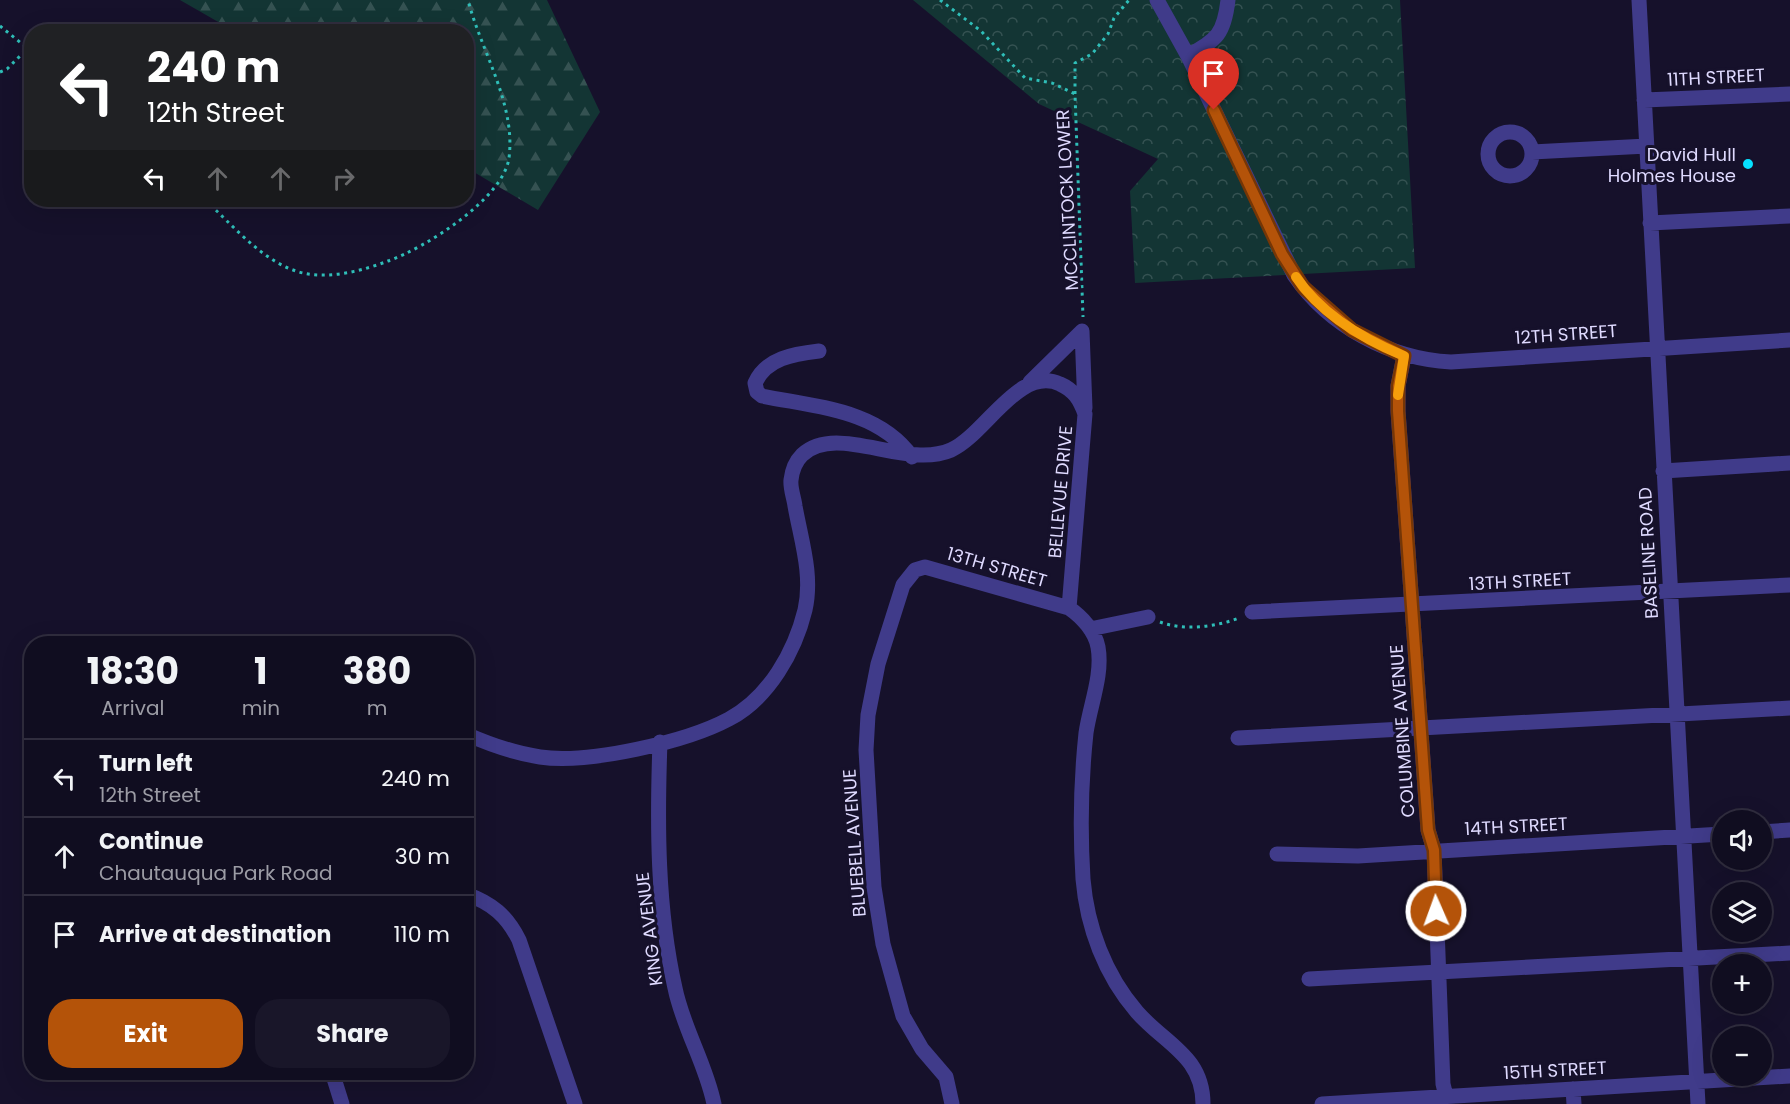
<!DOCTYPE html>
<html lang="en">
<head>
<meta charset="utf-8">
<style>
	:root { --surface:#100d20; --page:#191629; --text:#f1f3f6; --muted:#9c9ca5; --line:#302d3e; --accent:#b45309 }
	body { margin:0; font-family:Poppins,sans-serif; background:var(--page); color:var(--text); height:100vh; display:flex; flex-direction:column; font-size:22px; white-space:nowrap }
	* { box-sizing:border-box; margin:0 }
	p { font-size:20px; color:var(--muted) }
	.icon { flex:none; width:33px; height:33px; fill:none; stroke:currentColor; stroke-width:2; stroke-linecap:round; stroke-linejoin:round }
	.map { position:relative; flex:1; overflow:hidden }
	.details { position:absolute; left:24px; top:636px; width:450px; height:444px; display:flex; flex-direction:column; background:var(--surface); border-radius:24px; box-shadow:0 6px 24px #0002,0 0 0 2px var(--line) }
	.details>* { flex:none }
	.top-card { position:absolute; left:24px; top:24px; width:450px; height:183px; border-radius:24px; box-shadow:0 6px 24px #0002,0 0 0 2px var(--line); background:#202124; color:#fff; overflow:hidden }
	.fabs { position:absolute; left:1712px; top:810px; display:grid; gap:12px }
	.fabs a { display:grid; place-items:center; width:60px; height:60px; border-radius:50%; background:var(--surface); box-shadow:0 6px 24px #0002,0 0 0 2px var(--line); font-size:30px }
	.pin { position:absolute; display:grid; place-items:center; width:51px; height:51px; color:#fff; margin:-62px -26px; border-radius:50% 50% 50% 0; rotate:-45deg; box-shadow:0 0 6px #0007 }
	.pin .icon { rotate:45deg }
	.me { position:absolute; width:66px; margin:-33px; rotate:358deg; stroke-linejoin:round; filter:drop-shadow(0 0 4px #0008) }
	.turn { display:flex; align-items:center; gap:21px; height:126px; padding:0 24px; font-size:27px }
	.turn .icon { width:78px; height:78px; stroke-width:2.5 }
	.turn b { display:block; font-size:42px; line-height:51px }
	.lanes { display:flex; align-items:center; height:57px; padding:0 24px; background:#0003; justify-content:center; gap:30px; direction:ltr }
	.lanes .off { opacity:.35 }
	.eta { display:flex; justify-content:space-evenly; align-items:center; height:102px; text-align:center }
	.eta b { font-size:36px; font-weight:700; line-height:42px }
	.button { display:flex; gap:12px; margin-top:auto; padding:12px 24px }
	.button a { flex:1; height:69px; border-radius:24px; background:var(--accent); color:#fff; font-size:24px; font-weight:700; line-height:69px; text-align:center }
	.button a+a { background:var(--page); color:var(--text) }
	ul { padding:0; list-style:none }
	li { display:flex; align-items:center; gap:18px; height:78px; padding:0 24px; border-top:2px solid var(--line) }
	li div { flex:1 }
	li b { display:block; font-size:22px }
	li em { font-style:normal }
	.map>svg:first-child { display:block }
</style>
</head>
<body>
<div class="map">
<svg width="1790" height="1104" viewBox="0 0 1790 1104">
	<defs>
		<pattern id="forest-firs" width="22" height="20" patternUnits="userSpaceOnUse" patternTransform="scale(1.5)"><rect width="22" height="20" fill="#133534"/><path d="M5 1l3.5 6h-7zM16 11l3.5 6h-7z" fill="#355252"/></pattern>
		<pattern id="park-crowns" width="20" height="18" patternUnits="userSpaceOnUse" patternTransform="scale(1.5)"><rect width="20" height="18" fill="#133534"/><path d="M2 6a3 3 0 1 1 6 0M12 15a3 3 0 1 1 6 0" fill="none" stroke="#355252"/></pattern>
	</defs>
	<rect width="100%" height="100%" fill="#16112b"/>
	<path fill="url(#forest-firs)" d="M180,0H547L600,112L538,210L467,168L466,32L234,31Z"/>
	<path fill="url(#park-crowns)" d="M913,0H1400L1415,268L1135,283L1130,191L1158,159L1039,104Z"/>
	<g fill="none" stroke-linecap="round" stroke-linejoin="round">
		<path stroke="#2fbeb8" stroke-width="3" stroke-dasharray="3 4.5" stroke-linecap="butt" d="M940,0L981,31L1025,78L1052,83L1075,94L1083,317
			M0,26L32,52
			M0,72L7,69L27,49
			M1075,94V63L1092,54L1108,34L1114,18L1129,0
			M205,200C233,225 264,264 303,273C330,279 362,271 388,261C425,248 503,199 509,158C516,104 481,51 468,0
			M1160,622C1183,631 1216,627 1239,618"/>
		<path stroke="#403b8a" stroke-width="15" d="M1157,0L1188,56L1294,275C1329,326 1390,359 1451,362L1790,340
			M1639,0L1698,1104
			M1188,56C1217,39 1224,35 1228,0
			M1644,100L1790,94
			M1488 154a22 22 0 1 1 44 0a22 22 0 1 1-44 0Z
			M1532,152L1647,146
			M1650,223L1790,216
			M819,351C794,354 766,358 755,383L757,392L762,396C815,407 878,409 912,457
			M1404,356L1398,386V411L1428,830L1434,850L1443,1084L1448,1104
			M1030,382L1082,331L1085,408
			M1663,471L1790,463
			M1252,612L1790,585
			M1090,629L1148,617
			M466,734C491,745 513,753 540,757C589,764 686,742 729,719C769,698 795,651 805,610C813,575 801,540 795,506C794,498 790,488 791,480C792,471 796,461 802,455C837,422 905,470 951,450C985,435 1019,365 1060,384C1074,390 1080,400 1085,414L1069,608
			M1238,738L1790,708
			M660,742C657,824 657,908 675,988C683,1028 706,1064 714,1104
			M1761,832L1790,830
			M1277,854L1358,856L1722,834
			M466,894C492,903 507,916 519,940L575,1104
			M1309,979L1790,953
			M332,1072L342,1104
			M1573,1089L1574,1104
			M952,1104L946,1077L922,1049L903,1016L883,944L874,887L866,750L868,715L878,664L903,585L915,570L925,567L1069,608C1082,617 1095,631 1098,647C1103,675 1090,705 1086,733C1081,780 1080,831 1083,879C1087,927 1105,975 1137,1012C1165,1044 1203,1056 1203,1104
			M1322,1104L1790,1076"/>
	</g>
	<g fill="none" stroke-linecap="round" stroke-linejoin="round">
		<g stroke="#753606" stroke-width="15">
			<path id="route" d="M1214,110L1282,254L1303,287L1352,330L1404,356L1398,386V411L1428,830L1434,850L1436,911"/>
		</g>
		<use href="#route" stroke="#b45309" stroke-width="10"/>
		<path stroke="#f59e0b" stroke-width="10" d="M1296,277C1321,314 1363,339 1404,356L1398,395"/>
	</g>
	<circle fill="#06e1ff" stroke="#16112b" stroke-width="2" cx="1748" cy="164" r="6"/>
	<g text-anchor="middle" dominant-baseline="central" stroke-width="6" stroke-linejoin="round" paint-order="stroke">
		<g font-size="18" fill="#dfdaff" stroke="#16112b">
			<text transform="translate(1716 77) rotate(-3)">11TH STREET</text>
			<text transform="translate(1067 200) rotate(-93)">MCCLINTOCK LOWER</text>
			<text transform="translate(1566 334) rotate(-4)">12TH STREET</text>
			<text transform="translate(1060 492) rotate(-85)">BELLEVUE DRIVE</text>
			<text transform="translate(1648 553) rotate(-93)">BASELINE ROAD</text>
			<text transform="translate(997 567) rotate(16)">13TH STREET</text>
			<text transform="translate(1520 581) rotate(-3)">13TH STREET</text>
			<text transform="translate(1402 731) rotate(-94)">COLUMBINE AVENUE</text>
			<text transform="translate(1516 826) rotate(-3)">14TH STREET</text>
			<text transform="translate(854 843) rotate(-94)">BLUEBELL AVENUE</text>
			<text transform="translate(649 929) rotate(-97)">KING AVENUE</text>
			<text transform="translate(1555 1070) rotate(-3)">15TH STREET</text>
		</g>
		<g font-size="18" fill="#dfdaff" stroke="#16112b" text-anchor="end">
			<text x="1736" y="154">David Hull<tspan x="1736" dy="21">Holmes House</tspan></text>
		</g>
	</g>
</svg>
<div class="fabs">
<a><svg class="icon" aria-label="sound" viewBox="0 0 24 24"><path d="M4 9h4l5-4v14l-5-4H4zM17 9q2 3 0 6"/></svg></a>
<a><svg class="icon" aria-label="layers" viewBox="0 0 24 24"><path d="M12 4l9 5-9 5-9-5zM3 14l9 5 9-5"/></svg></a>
<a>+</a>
<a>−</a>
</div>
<div class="pin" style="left:1214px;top:110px;background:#d93025"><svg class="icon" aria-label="arrive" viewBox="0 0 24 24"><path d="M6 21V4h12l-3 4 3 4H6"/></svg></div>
<svg class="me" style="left:1436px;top:911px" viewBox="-20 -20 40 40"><circle r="17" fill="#b45309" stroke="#fff" stroke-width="3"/><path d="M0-11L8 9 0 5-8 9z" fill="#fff"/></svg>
<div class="top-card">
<div class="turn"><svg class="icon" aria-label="left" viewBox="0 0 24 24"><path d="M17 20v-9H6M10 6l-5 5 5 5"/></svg><div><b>240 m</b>12th Street</div></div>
<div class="lanes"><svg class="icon" aria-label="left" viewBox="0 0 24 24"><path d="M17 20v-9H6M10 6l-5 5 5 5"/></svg><svg class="icon off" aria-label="ahead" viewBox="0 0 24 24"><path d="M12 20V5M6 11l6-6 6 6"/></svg><svg class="icon off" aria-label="ahead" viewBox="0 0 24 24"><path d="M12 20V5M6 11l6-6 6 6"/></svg><svg class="icon off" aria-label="right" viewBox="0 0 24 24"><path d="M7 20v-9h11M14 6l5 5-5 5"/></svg></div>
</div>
<section class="details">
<div class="eta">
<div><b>18:30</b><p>Arrival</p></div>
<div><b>1</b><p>min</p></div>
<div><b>380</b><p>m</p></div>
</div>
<ul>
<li><svg class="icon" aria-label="left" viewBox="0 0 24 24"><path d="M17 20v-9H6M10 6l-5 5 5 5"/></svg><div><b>Turn left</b><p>12th Street</p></div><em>240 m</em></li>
<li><svg class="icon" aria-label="ahead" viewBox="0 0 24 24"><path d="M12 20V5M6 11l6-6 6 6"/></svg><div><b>Continue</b><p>Chautauqua Park Road</p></div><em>30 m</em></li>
<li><svg class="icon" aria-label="arrive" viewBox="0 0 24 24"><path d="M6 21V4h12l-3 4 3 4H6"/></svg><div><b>Arrive at destination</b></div><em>110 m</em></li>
</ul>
<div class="button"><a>Exit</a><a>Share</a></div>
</section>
</div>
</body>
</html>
